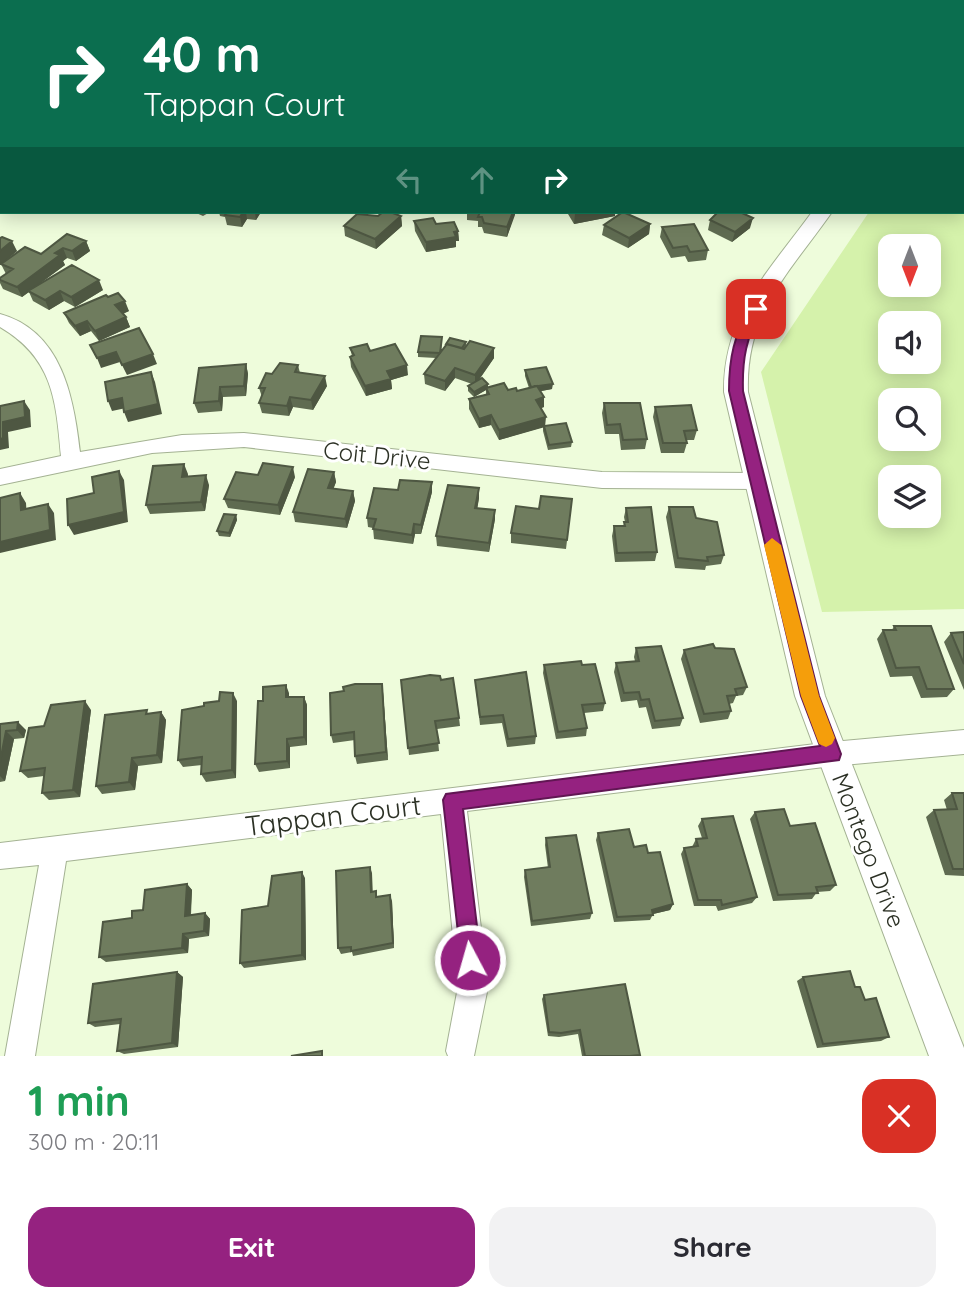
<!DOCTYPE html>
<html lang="en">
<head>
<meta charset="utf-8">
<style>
	:root { --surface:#fff; --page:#f2f2f3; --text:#2b2b33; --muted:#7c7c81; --accent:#952280 }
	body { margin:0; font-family:Quicksand,sans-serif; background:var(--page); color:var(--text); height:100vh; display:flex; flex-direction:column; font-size:26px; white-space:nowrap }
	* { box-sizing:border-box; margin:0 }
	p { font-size:23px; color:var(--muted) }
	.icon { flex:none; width:38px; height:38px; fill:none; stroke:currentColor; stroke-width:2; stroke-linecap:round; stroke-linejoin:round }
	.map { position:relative; height:1056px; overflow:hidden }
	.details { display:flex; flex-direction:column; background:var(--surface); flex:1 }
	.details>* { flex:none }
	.guide { position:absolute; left:0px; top:0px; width:964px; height:214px; box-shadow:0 4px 18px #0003; background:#0b6e4f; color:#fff; overflow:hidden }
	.needle { width:46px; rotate:180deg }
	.fabs { position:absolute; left:878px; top:234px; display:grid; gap:14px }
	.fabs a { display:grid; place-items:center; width:63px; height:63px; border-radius:14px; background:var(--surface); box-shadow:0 4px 18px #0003; font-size:35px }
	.pin { position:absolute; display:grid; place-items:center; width:60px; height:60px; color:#fff; margin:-30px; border-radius:14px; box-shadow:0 4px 10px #0006 }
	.me { position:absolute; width:77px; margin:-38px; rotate:354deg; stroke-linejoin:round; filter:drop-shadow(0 0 5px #0008) }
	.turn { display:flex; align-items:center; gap:24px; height:147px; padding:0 28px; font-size:32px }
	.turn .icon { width:91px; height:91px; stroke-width:2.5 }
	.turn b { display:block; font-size:49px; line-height:60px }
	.lanes { display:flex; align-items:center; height:66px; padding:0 28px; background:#0003; justify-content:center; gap:35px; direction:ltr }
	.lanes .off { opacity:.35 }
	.round { display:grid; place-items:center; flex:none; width:74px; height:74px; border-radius:21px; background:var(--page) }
	.overview { display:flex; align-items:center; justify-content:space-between; height:119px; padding:0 28px }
	h1 { font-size:42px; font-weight:700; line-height:52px; color:#1e9e55 }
	.primary-button { display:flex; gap:14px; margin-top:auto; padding:14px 28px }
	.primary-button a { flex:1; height:80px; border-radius:21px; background:var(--accent); color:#fff; font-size:28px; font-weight:700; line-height:80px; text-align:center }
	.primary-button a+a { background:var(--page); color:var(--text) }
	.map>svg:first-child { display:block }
</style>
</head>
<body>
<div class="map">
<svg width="964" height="1056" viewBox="0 0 964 1056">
	<rect width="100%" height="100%" fill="#eefcdb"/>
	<path fill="#d5f2ab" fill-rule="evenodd" d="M702,0H964V609L822,612L761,372L869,212H962V2H698ZM891,247H929V285H891ZM891,324H929V362H891ZM891,401H929V439H891ZM891,478H929V516H891Z"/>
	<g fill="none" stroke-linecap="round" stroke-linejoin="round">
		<g stroke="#a4b293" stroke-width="2">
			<path id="service" d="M145,0H152L150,2H143Z"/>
		</g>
		<g stroke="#a4b293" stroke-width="2">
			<path id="minor" d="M268,0H280V2H268Z
				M641,0H653L655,2H642Z
				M0,314C62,331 74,398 80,452L182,435L244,433L602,472L757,473L764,476L767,481L764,486L757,489L602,488L244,447L152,453L0,485V469L61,456C56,400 53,358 0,327Z
				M964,730V754L832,766L467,811L488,987L474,1056H448L446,1051L458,987L441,814L66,861L35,1056H5L39,865L0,869V843L832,742Z"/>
		</g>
		<g stroke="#a4b293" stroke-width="2">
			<path id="tertiary" d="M812,212H832C789,273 745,313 748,392L825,696L964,1048V1056H929L795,696L724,392C723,315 770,270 812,212Z"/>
		</g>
		<g stroke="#a4b293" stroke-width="2">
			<path id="secondary" d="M658,0H676L657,2Z
				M0,66H2V76H0Z"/>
		</g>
		<use href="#service" fill="#fff" fill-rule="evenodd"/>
		<use href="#minor" fill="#fff" fill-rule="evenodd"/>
		<use href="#tertiary" fill="#fff" fill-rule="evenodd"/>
		<use href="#secondary" fill="#fff" fill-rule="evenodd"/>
	</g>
	<path fill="#5f6b51" d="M36,0H113V1L110,2H37Z
		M303,0H318V2H303Z
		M325,0H340V2H326Z
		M363,0H378V2H364Z
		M390,0H405V1L390,2Z
		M477,0H521V2H477Z
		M2,115V161H0V117Z
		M194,212H210L203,216Z
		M219,212H261L256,220L247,219L242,227L227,225L225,217L220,216Z
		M346,212H364L363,215L378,216H401L402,226L376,249L345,236L344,226L363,215Z
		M467,212H515L507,237L484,233L482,227H478V221L467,220Z
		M568,212H615V216L574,224L568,214Z
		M710,220L750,228L732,242L708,230Z
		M414,221L436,224L458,231L459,241H456V247L426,252L415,231Z
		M650,224L649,234L628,248L602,235L604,225Z
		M662,227L708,250L706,260L688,262L685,256L671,258L660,237Z
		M0,238L17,251L9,258L41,254L86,241L90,251L76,261L67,258L63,261L65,265L39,284L103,290L75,307L64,301L49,310L33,301L29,292L22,297L3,289L0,283V278L6,274L1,264L0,265Z
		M108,297L129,311L123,314L126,317L130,327L99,341L91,331L80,336L69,323L64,313Z
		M442,342L441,352L446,345V344L466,342V346L494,358L479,380L488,384V388L517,391L529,388L525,376V370L552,389L541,391L544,407L541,408L545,426L572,442L571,447L548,450L543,431V427L499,440L491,425L479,428L469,409V399L486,395V390L474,397L468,391V386L472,384L455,378L445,391L425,384L424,374L436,358L418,357V352Z
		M350,348L370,351L408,375L391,380L392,389L366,396L351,367L350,357L352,356Z
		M246,364L248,374L246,396L223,397L222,411L198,413L194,403Z
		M298,365L300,373L327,386L313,410L293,407L289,416L262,413L259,403L262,397L259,388L272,374Z
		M604,403L647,439L645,449L621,450L619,434H605L602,413Z
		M655,407L697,430L694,440H686L687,443L684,453H661L653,417Z
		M334,472L336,482L333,489L353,491L355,501L347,528L295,522L293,512Z
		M188,474V476L209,485L205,511L150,514L146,505Z
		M295,477L280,515L228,508L224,499Z
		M432,482V492L421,534H415L413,544L374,539L373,528L368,527L367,518L398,490Z
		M479,488V498L477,508L495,519L489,552L437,546L436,536Z
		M572,499L566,549L511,543V533Z
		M669,507L696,518L724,555L721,564L706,566L705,570L675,568L666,517Z
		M626,508L657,552L655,561L615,562L612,536L614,526H623L625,522L624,517Z
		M236,515L237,520L230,537L219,536L217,531Z
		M894,626L954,689L947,697L921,698L912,676L890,677L877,639L883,630H892Z
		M964,632V690L944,642L951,633Z
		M636,648L683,718L680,726L652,729L646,707L639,708L637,700L621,702L614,672L616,663L635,661L634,657Z
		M684,650L747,687L743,695L736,696L733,703L729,704L731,711L728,719L700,723L681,659Z
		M544,665H582L605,703L603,711L584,713L587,728L586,736L556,739L543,673Z
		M401,680H441L459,718L460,726L437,729L439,751L409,755Z
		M475,680L536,736L535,744L507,747L502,723L480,725Z
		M382,684L383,692L388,760L357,764L355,756V740L333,743L331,735Z
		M286,685L289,697H304L307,705V745L290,747V768L259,772L255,764L263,701Z
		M219,701H237L236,778L206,782L201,774L202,765L183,767L178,760L204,706Z
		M91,710L80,797L49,800L42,793L44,776L28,778L20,771L44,726Z
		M161,712L166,720L162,763L138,766L135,790L102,794L96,786L149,714Z
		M0,724L26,730L24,738L14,739L5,781L0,782Z
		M952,793H964V876L945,875L926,817L934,810H947L944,800Z
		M755,812L790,826L836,885L830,891L817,892L812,899L773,901L750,819Z
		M702,819L757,897L752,903L718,911L716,906H694L681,854L684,848L692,847L696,839L702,838L698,826Z
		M598,833L648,853L673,904L670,910L653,914L650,920L614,922L596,840Z
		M546,838L592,913L590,919L531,926L524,877L525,870L548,868L545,845Z
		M372,873V891L378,897L392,901L394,948L353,956L352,952L341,954L338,948Z
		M305,878L306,960L244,968L240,963L268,906Z
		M187,884L192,890L191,915L205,913L210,919L209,936L189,939L188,953L106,962L99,957L132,918L143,910Z
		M177,972L183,977L178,1047L124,1054L117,1051L120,1024L95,1027L88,1023Z
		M803,977L855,987L889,1037L881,1041L817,1048L797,981Z
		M544,995L640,1055L638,1056H582L578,1034L559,1037L548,1036L542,999Z"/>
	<path fill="#4e5742" d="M53,0H76L77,2H53Z
		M79,0H113V1L110,2H80Z
		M129,0H140L136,2H126Z
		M218,0H239L225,2H219Z
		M587,0H605L597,2H586Z
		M243,212H246L247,219L242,227L240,217Z
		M255,212H261L256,220Z
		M513,212H515V215L507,237V227Z
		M587,212H615V216L574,224L575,214Z
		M401,216L402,226L376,249L375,239Z
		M753,218L750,228L732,242L735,232Z
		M650,224L649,234L628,248L629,238Z
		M458,231L459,241H456V247L426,252V242Z
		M12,241L17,251L0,265V251Z
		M86,241L90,251L76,261L72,251Z
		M63,248L67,258L63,261L65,265L22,297L17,287L55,253Z
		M99,280L103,290L75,307L71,297Z
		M60,291L64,301L49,310L45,300Z
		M125,301L129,311L119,315L115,305Z
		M126,317L130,327L99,341L95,331Z
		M87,321L91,331L80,336L75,326Z
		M494,348V358L475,385V375Z
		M116,352L120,362L101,368L97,358Z
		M153,354L157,364L127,375L122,365Z
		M246,364L248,374L246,396L244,386Z
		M407,365L408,375L391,380L392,389L366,396L365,386L387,371Z
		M455,368V378L445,391V381Z
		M151,372L155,382L162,414L128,422L124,412Z
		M325,376L327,386L313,410L311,400Z
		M488,384V389L486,388V390L474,397V392Z
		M553,384L552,389L531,393V388Z
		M220,387L223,397L222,411L219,401Z
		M290,397L293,407L289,416L287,406Z
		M544,397V407L535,410L536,400Z
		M122,398L126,408L112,411L108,401Z
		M24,401L30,410L31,427L8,432L9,448L0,450V439L3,422Z
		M491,415V425L479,428V419Z
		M546,417L545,427L499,440V430Z
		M184,464L188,474L186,486L182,477Z
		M293,467L295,477L280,515L278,505Z
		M119,471L124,480L128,522L74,535L68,525Z
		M334,472L336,482L330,498L328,488Z
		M206,475L209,485L205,511L201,502Z
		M432,482V492L421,534V525Z
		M479,488V498L476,517L475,508Z
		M353,491L355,501L347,528L345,519Z
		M20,493L26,503L27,520L21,510Z
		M48,504L54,513L56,540L0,553V542Z
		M495,510V519L489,552V543Z
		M236,515L237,520L230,537L229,533Z
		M414,524L415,534L413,544L412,535Z
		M382,684L383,692L388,760L386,752Z
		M286,685L289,693V705L286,697Z
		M233,693L237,701L236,778L232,770Z
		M304,697L307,705V745L304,737Z
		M85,701L91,710L80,797L73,790Z
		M161,712L166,720L162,763L157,755Z
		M18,722L26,730L24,738L17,730Z
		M6,731L14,739L5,781L0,776V762Z
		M287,739L290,747V768L287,761Z
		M132,758L138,766L135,790L129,782Z
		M370,867L372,873L373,898L371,892Z
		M302,872L305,878L306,960L302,955Z
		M187,884L192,890L190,921L185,916Z
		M390,895L392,901L394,948L393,943Z
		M673,904L670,910L649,915L652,910Z
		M205,913L210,919L209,936L204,931Z
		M183,934L189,939L188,953L182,948Z
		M177,972L183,977L178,1047L172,1043Z"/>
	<path fill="#6f7c5e" stroke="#4e5742" stroke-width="2" d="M19,0H22L33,2H16Z
		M171,0H211L210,2H173L174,0Z
		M477,1H509V2H477Z
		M1,115H2V128H0Z
		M0,133H2V151H0Z
		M227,212H243L240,217L225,215Z
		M383,212H390L401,216L375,239L344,226L357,214L378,216Z
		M480,212H513L507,227L484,223L482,217H478Z
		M623,212L650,224L629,238L604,225Z
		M718,212H740L753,218L735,232L710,220Z
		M433,218L436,224L454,222L458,231L454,232L456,237L426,242L414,221Z
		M694,224L708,250L690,252L687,246L673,248L662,227Z
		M67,234L86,241L72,251L63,248L55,253L60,255L17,287L0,280V278L13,269L1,264L25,247L41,254Z
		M2,237L12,241L0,251V238Z
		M72,265L99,280L71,297L60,291L45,300L28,291Z
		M118,293L125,301L115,305L126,317L95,331L87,321L75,326L64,313L106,295L108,297Z
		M139,328L153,354L122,365L116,352L97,358L90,345Z
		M421,336L442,337L440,353L418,352Z
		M450,338L466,342L462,348L446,344Z
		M470,341L494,348L475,375L455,368L445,381L424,374L447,344L464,349Z
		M367,344L370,351L395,344L407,365L387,371L391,379L365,386L350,357L354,355L350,348Z
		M280,363L298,365L295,372L325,376L311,400L290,397L287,406L259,403L265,388H259L266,373L272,374Z
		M246,364L244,386L220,387L219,401L194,403L199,368Z
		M546,367L553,384L531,387L525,370Z
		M151,372L158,404L124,412L122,398L108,401L105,382Z
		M482,378L488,384L474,392L468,386Z
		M504,383L508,390L516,388L517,391L537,386L544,397L536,400L546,417L499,430L491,415L479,419L469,399L489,394L486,388Z
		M24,401L25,417L3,422V438L0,439V406Z
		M604,403H640L647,439L623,440L620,424L607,425Z
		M691,405L697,430L684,431L687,443H663L655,407Z
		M566,423L572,442L549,445L544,426Z
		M263,463L293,467L278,505L224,499L236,472L258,475Z
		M184,464L182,477L206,475L201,502L146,505L153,466Z
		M308,469L334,472L328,488L353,491L345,519L293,512Z
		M119,471L124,512L68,525L67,499L94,493L92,477Z
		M400,480L432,482L421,525L414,524L412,535L373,529L376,519L367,518L374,488L398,490Z
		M448,485L479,488L475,508L495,510L489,543L436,536Z
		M20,493L21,510L48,504L50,530L0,542V498Z
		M541,496L572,499L567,540L511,533L516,506L539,509Z
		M651,507L657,552L617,553L614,526H625L624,522H628L626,508Z
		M669,507H693L696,518L717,522L724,555L707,557L708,561L678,558Z
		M224,514L236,515L229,533L217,531Z
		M894,626H931L954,689H927L919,667L896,668L883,630H896Z
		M964,632V664L951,633Z
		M713,644L715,648L734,649L747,687L735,689L737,695L727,696L731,711L704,714L684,650Z
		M661,646L683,718L655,721L649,699L641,700L639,692L624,693L616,663L639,661L636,648Z
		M581,661L582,665L595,664L605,703L582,705L587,728L558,732L544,665Z
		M526,672L536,736L508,739L503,715L480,717L475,680Z
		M430,675L440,676L441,680L453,678L459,718L435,721L439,743L408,748L401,680Z
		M355,684H382L386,752L355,756L354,732L331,735L330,693L344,691L343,687Z
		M286,685V697H304V737L287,739V761L255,764L258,701H263V687Z
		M220,692L233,693L232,770L201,774L202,757L178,760L182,710L204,706V703L219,701Z
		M85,701L73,790L42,793L45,768L20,771L29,728L44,726L51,705Z
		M147,710L146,714L161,712L157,755L132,758L129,782L96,786L105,715Z
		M18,722L17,730L6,731L0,762V724Z
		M952,793H964V869H953L934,810L957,809Z
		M784,809L790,826L815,823L836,885L816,887L818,893L778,895L755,812Z
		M733,816L757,897L722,905L721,900H698L684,848L698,846L696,839L707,838L702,819Z
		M629,829L634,847L646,845L648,853L660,852L673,904L652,910L653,915L617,917L598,833Z
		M576,835L592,913L532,921L525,870L550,867L546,838Z
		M370,867L371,892L376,891V897L390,895L393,943L351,951V947L338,948L336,871Z
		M302,872V955L240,963L242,910L268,906L272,876Z
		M187,884L185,916L205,913L204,931L183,934L182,948L99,957L103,922L132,918V911L143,910L145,890Z
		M850,971L855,987H860L865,1000L876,998L889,1037L823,1044L803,977Z
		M177,972L172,1043L117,1051L121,1019L88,1023L93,984Z
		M625,984L640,1055L630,1056H585L580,1030L561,1033L549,1032L544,995Z
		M322,1051V1056H291Z"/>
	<path fill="#952280" stroke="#611653" stroke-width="2" d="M756,305L762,309C746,337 742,360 743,391L819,696L841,754L839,760L463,809L481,960L478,968L470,971L462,968L443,800L446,794L820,746L801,696L729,391C729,358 734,335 751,306Z"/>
	<path fill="#f59e0b" d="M772,538L781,545L819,696L835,738L832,744L826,747L819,744L801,696L764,545Z"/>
	<g text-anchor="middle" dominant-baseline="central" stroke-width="6" stroke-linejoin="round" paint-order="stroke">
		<g font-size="24" fill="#2c3125" stroke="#fff">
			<text transform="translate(377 455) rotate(6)">Coit Drive</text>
			<text transform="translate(869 850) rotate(69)">Montego Drive</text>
		</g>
		<g font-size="28" fill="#2c3125" stroke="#fff">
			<text transform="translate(333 815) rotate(-7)">Tappan Court</text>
		</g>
	</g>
</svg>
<div class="fabs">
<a><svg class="needle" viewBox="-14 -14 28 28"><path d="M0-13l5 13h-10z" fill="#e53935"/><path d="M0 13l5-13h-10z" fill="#7c7c81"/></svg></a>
<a><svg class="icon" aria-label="sound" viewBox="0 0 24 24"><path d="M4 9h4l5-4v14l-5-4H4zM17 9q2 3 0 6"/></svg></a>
<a><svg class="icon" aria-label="search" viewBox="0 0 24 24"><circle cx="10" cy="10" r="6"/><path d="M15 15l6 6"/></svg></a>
<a><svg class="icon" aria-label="layers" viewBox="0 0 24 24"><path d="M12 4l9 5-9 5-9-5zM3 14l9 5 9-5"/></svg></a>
</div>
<div class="pin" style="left:756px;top:309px;background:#d93025"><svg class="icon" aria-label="arrive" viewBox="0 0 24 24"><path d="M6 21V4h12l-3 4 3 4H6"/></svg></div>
<svg class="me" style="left:470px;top:960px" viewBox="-20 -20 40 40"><circle r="17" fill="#952280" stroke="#fff" stroke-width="3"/><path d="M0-11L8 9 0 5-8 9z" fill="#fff"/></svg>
<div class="guide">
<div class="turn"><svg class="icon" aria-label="right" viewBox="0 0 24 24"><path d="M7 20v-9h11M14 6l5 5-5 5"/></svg><div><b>40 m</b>Tappan Court</div></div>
<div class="lanes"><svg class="icon off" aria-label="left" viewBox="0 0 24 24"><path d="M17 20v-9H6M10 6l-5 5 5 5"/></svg><svg class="icon off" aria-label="ahead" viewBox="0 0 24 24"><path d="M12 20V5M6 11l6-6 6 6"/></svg><svg class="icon" aria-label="right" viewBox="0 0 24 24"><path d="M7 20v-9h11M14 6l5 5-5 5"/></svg></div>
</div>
</div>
<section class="details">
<div class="overview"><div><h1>1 min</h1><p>300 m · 20:11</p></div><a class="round" style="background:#d93025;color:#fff"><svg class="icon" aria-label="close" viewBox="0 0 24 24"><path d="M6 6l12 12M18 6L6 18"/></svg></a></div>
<div class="primary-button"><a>Exit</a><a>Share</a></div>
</section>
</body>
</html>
